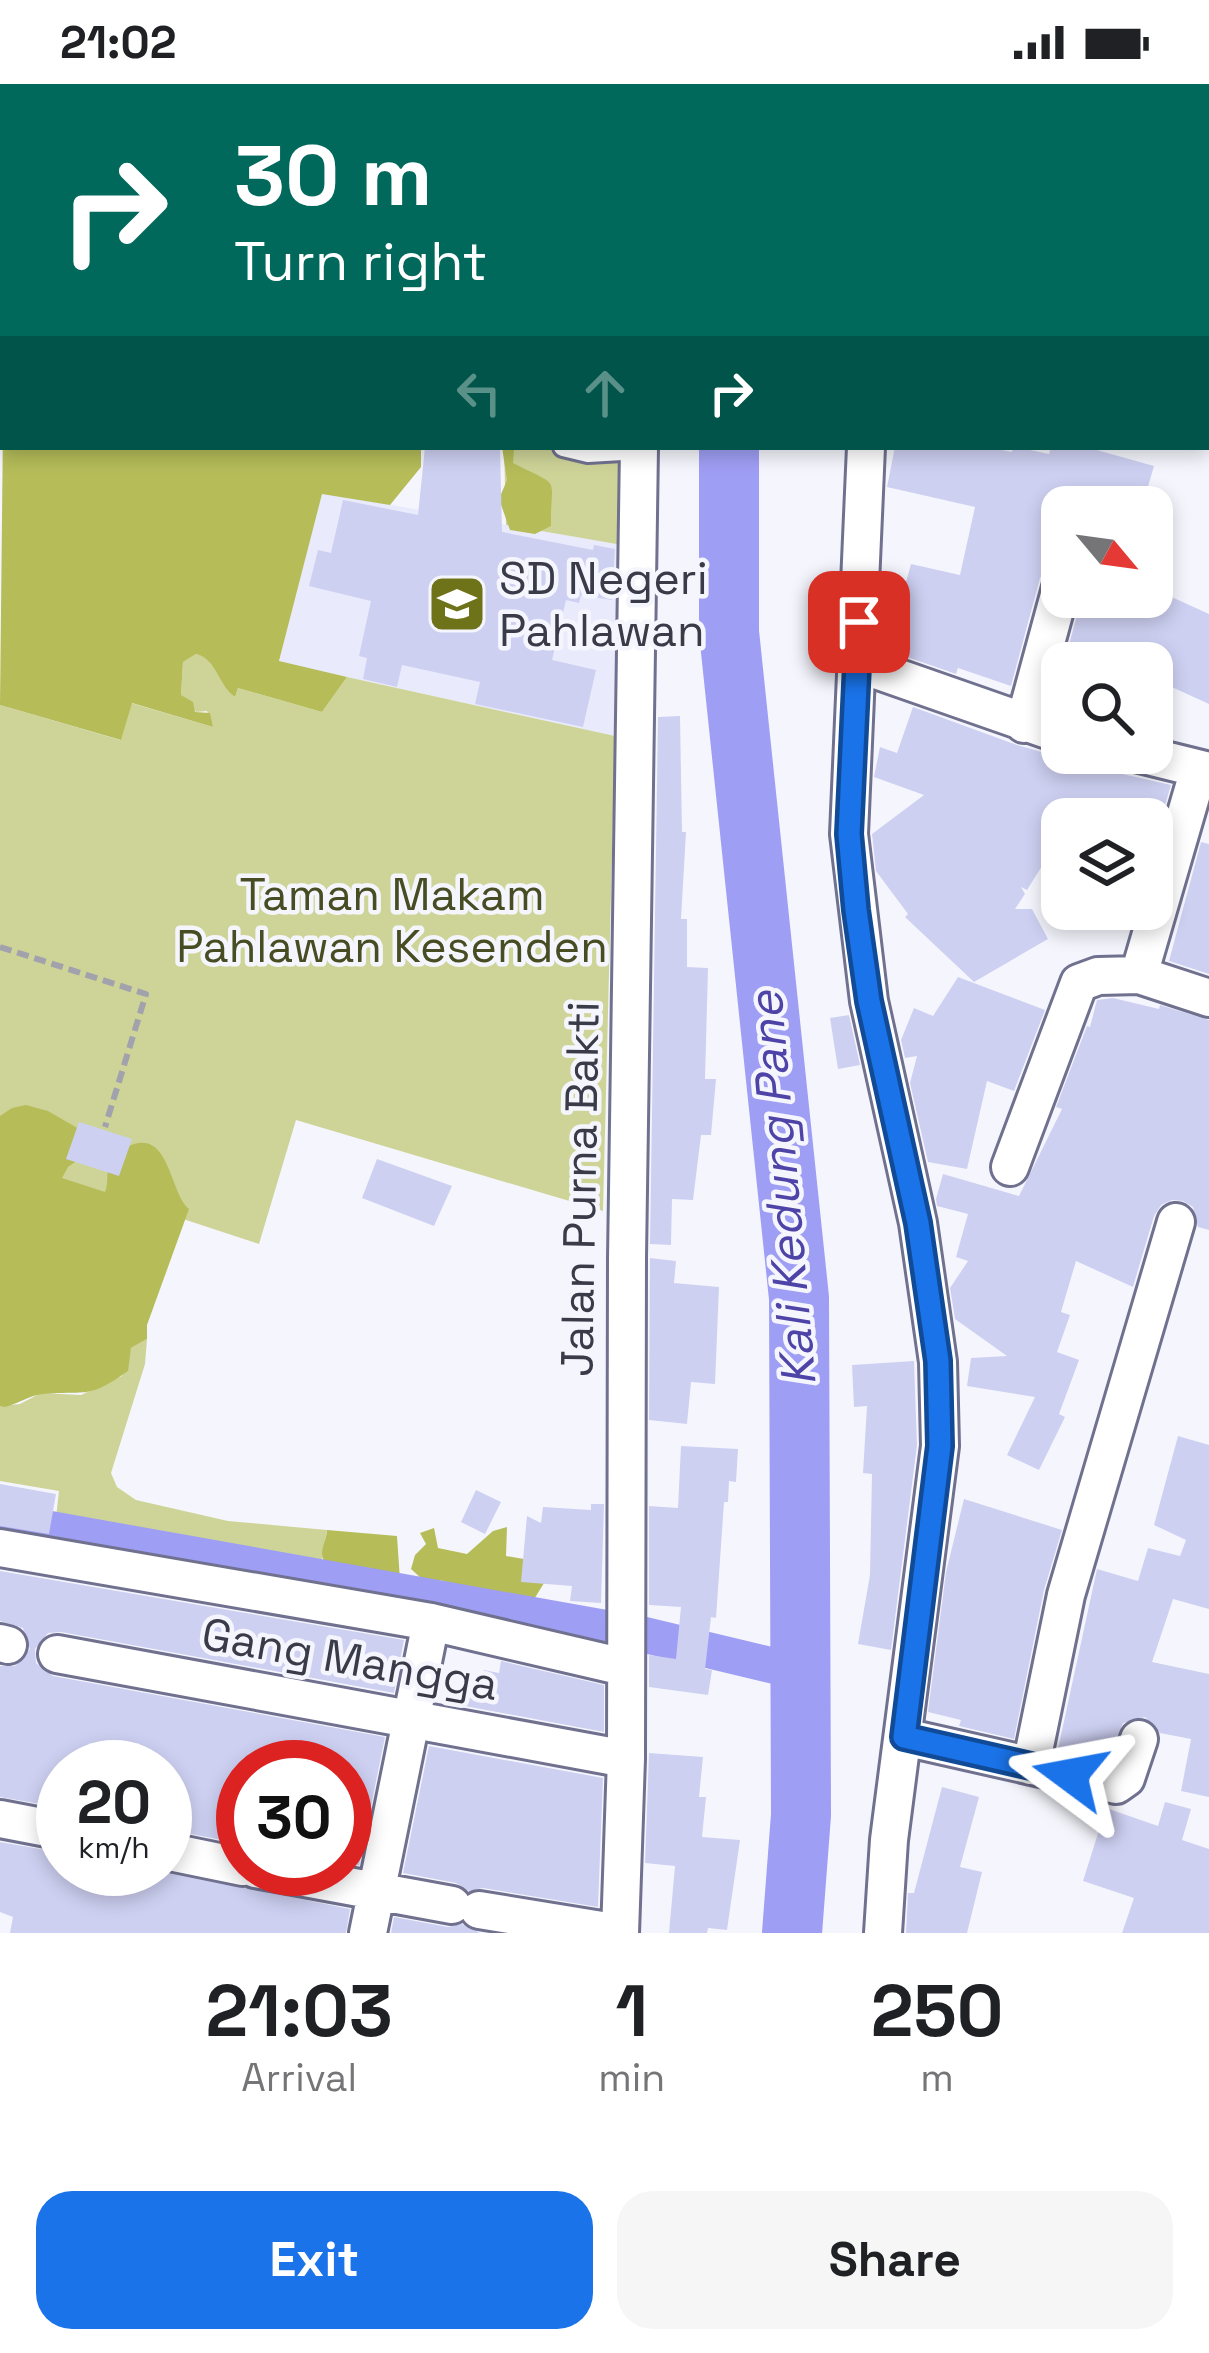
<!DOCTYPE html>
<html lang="en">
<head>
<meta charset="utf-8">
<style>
	:root { --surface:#fff; --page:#f6f6f6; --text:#202124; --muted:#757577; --accent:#1a73e8 }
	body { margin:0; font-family:"Space Grotesk",sans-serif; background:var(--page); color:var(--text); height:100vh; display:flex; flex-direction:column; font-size:45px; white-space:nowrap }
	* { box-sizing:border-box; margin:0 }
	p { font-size:39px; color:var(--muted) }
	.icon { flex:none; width:66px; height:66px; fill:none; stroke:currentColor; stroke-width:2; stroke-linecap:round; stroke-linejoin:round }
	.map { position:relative; height:1849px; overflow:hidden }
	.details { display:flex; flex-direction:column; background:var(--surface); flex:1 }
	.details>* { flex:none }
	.guide { position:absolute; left:0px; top:0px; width:1209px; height:366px; box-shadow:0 6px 18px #0003; background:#00695c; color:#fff; overflow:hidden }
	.needle { width:78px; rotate:119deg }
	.buttons { position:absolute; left:1041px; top:402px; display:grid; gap:24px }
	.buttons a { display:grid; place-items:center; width:132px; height:132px; border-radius:24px; background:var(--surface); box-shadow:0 6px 18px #0003; font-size:60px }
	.speed { position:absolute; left:36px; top:1656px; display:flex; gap:24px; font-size:60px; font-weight:700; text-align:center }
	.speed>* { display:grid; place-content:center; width:156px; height:156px; border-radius:50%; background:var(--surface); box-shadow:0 6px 18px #0003; line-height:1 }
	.speed small { font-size:30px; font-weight:400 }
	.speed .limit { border:18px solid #d22; background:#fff; color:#111 }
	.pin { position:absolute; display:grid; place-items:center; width:102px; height:102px; color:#fff; margin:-51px; border-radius:24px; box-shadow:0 6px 18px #0006 }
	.me { position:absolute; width:132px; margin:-66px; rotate:283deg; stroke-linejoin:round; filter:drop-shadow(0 0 9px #0008) }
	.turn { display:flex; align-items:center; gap:42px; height:252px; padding:0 36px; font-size:54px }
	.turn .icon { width:156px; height:156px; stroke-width:2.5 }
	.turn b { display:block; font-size:84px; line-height:102px }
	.lanes { display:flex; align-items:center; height:114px; padding:0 36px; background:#0003; justify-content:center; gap:60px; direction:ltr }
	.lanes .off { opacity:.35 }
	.eta { display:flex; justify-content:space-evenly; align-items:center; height:204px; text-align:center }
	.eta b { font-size:72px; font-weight:700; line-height:84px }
	.cta { display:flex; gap:24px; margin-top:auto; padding:24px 36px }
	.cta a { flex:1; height:138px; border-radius:36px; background:var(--accent); color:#fff; font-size:48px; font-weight:700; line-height:138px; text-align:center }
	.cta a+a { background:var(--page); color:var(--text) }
	.status { display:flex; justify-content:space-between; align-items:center; height:84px; padding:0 60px; background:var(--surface); direction:ltr }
	.status svg { height:33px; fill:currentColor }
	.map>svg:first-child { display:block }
</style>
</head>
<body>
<div class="status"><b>21:02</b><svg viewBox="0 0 49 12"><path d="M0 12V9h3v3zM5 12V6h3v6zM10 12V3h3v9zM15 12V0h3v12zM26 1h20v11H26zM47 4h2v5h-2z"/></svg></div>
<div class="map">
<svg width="1209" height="1849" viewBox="0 0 1209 1849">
	<rect width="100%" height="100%" fill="#f5f6fd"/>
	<path fill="#e9eafb" d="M322,409L623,461L615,652L279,578Z"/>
	<path fill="#ced498" d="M504,363H630L628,462L506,441Z
		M196,570C216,574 219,600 235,613L238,604L322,628L347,593L615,652L603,1127L296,1036L259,1160L13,1079L0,1082V621L120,656L131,619L213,643L207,627L196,628L181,611L183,578Z
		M147,1255L145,1280L111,1389L117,1403L136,1416L228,1437L327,1446L322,1476L328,1483L56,1434L59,1407L0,1397V1322L20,1320L41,1309L81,1311L122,1292L131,1264Z"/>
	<path fill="#b5bc58" d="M3,341V363H421V383L390,421L322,410L279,577L347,593L322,628L238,604L235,613C218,601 217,575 196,570L183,578L181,611L193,618L195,628L210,629L213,643L132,619L121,656L0,621Z
		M502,363H522L514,366L513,379C564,405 550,390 551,442L535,450L510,446L499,415L507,396Z
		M26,1021L48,1027L86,1049L85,1071L68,1083L62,1094L105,1108C109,1098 106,1090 109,1080C111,1074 117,1069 121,1066C170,1036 168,1107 189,1125L147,1241V1255L131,1264L128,1287C87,1316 87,1306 43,1310C30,1311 18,1320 5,1323L0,1322V1032L12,1024Z
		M507,1443L506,1472L524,1475L546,1496L531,1520L448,1505L445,1497L422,1495L411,1485L415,1471L426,1460L420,1449L434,1444L438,1464L467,1470L493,1447Z
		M327,1446L397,1452L400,1496L328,1483C316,1469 326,1461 327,1446Z"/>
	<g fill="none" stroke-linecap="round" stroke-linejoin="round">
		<path stroke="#9f9ef5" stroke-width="36" d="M0,1436L645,1551L800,1588"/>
		<path stroke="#9f9ef5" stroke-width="60" d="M730,3V0
			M729,363V548L799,1214L801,1731L792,1849"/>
	</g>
	<path fill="#ced0f2" d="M425,363H500L502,448L593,466L594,461L615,465L612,516L581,511L579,519L566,516L552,576L596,586L583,643L475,620L480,598L402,581L397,603L363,595L367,574L359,572L371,517L309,502L318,466L331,469L343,416L418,431Z
		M895,363H988L1011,368L1016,363L1049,370L1051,363H1086L1154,382L1142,423H1084L1062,418V458L1057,478L1047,483L1040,494L1011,602L958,584L956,590L893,568L908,510L903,509L911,480L960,491L975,423L887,403Z
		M1152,504L1209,530V620L1152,594V579H1064L1082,513H1152Z
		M913,623L1017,661L1056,672L1081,669L1090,672L1087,682L1171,701L1161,735H1062L1061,759L1057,758L1027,806L1021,803L1025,810L1015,825H1032L1048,855L974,898L905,833L908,830L876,787L872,750L924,711L874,693L880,663L897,669Z
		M680,632L682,748H686L681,835H687V883L708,884L705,995H716L711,1051H701L693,1116L672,1115L671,1161L650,1160L658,633Z
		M1201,758L1209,760V890L1169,877Z
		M958,893L1045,926L1014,1007L987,997L967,1085L928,1078L910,999L917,972L905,974L901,956L914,924L933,932Z
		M1113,914L1159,925L1160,921L1209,936V1146L1198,1143L1193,1123L1183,1117L1172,1116L1161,1121L1154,1132L1133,1203L1076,1177L1061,1228L1070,1231L1057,1268L1079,1276L1059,1330L1065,1333L1039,1386L1007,1371L1035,1313L967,1302L971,1274L1007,1272L955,1235L950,1204L968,1177L956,1173L968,1130L937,1122L936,1115L943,1090L1019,1112L1062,1025L1056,1023L1087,942L1090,943L1097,916Z
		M849,931L860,981L838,985L830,934Z
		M79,1038L132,1055L119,1092L66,1075Z
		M377,1075L452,1102L434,1142L362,1114Z
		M650,1174L676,1177L674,1199L719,1203L715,1300L691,1298L687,1340L649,1336Z
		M914,1277L917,1361L891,1566L858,1560L870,1491L872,1390L863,1389L867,1322L854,1323L852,1281Z
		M1178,1352L1209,1361V1525L1173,1515L1152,1578L1209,1590V1713L1181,1707L1191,1655L1160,1649L1145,1633L1123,1639L1108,1676L1058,1665L1097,1485L1138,1497L1148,1464L1180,1472L1186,1456L1154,1441Z
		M681,1362L738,1365L736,1398L729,1397L728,1418H724L716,1534L711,1533L705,1585L712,1586L708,1611L649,1603V1571L676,1575L681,1523L649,1521V1422L678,1424Z
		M0,1400L56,1410L49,1450L0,1442Z
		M476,1406L501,1418L485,1450L461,1438Z
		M964,1415L1062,1446L1044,1506L1014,1655L959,1642L961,1636L928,1628L946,1488Z
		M591,1420H604L601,1519L570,1517L572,1502L521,1498L527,1432L541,1439L543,1423L591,1426Z
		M0,1487L404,1556L394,1609L61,1548L48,1549L35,1565L36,1579L53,1592L385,1653L359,1781L345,1779V1683H243V1760L165,1745V1683H63V1724L0,1713V1582H15L30,1565L23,1544L0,1537Z
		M501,1577L604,1601V1648L465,1622L472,1590L483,1592L484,1586L499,1589Z
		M429,1662L603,1694L598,1823L483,1804L469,1807L456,1799L403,1789Z
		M649,1669L703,1673L699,1713H706L702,1753L740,1756L727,1846L708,1844L707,1849H669L675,1782L645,1779Z
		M942,1703L979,1713L960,1783L982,1788L967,1849H906L908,1809H914Z
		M1165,1718L1191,1725L1182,1756L1209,1765V1849H1122L1134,1814L1083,1797L1106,1724L1158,1742Z
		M0,1758L63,1769V1785H152L350,1825L346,1849H10L13,1833L0,1828Z
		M394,1833L448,1843L462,1840L480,1849H391Z"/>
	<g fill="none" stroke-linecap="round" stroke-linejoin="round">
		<g stroke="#70718f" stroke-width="24">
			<path id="lane" d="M563,363L588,369L639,366"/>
		</g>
		<g stroke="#70718f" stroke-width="42">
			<path id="street" d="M45,0L57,3
				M246,3L247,0
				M643,3V0
				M869,3V0
				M1206,4L1207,0
				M866,363L849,750L869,917L918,1139L938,1278L940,1362L889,1756L883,1849
				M856,579L1062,651
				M1024,640L1062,500
				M1136,669L1209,687
				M1139,891L1209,914
				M1010,1083L1079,899L1098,892L1139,891L1199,685
				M0,1464L431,1538L624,1583
				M0,1559L8,1561
				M57,1570L626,1675
				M904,1653L1116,1701L1126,1694L1139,1655
				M1031,1682L1066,1511L1176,1138
				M0,1735L63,1747
				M165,1767L243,1783
				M255,1785L452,1821
				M479,1826L620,1849
				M368,1849L431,1538
				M620,1849L626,1675L627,1174L639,363"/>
		</g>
		<path stroke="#a1a2ac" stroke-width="6" stroke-dasharray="12 6" stroke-linecap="butt" d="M0,863L146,910L105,1043"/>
		<use href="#lane" stroke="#fff" stroke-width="18"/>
		<use href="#street" stroke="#fff" stroke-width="36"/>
	</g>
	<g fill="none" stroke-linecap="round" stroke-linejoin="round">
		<g stroke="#114b97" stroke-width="30">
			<path id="route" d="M859,538L849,750L856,826L869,917L918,1139L938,1277L940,1362L904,1653L1070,1691"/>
		</g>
		<use href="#route" stroke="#1a73e8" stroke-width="21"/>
	</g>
	<defs>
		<g id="school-square" transform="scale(3)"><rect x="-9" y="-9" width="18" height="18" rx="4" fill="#6e7219" stroke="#f5f6fd"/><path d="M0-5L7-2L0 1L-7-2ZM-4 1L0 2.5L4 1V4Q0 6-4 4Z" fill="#fff"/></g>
	</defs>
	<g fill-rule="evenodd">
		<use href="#school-square" x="457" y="520"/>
	</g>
	<g text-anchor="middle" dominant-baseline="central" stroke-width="9" stroke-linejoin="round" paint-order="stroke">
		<g font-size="45" fill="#3a3b48" stroke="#f5f6fd" text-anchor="start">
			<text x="499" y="494">SD Negeri<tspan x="499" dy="52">Pahlawan</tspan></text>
		</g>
		<g font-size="45" fill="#484c22" stroke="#f5f6fd">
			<text x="392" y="810">Taman Makam<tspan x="392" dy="52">Pahlawan Kesenden</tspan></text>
		</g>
		<g font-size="45" fill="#3a3b48" stroke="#f5f6fd">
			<text transform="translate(580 1105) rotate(-89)">Jalan Purna Bakti</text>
			<text transform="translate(350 1575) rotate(10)">Gang Mangga</text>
		</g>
		<g font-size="48" font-style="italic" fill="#4e43a7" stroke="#f5f6fd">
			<text transform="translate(782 1105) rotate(-95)">Kali Kedung Pane</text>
		</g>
	</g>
</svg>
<div class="buttons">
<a><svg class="needle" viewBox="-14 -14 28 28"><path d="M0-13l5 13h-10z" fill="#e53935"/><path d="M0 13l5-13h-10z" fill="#757577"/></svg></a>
<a><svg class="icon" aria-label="search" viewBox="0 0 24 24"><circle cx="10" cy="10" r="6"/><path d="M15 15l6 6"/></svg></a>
<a><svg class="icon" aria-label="layers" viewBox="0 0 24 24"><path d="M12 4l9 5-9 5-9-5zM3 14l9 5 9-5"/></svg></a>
</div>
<div class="speed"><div>20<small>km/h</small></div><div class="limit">30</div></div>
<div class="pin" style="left:859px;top:538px;background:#d93025"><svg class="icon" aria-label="arrive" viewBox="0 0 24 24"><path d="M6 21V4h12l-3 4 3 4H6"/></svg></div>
<svg class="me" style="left:1070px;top:1691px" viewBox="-20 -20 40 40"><path d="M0-17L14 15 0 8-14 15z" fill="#1a73e8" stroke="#fff" stroke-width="4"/></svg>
<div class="guide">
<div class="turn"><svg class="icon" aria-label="right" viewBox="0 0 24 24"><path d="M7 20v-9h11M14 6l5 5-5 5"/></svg><div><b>30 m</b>Turn right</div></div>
<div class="lanes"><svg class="icon off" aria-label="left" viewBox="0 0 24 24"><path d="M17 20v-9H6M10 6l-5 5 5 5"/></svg><svg class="icon off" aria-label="ahead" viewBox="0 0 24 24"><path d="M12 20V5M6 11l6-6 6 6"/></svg><svg class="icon" aria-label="right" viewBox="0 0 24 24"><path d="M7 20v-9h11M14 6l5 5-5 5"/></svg></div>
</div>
</div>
<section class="details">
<div class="eta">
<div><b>21:03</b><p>Arrival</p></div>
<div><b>1</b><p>min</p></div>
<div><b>250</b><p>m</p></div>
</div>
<div class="cta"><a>Exit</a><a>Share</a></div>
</section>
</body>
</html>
